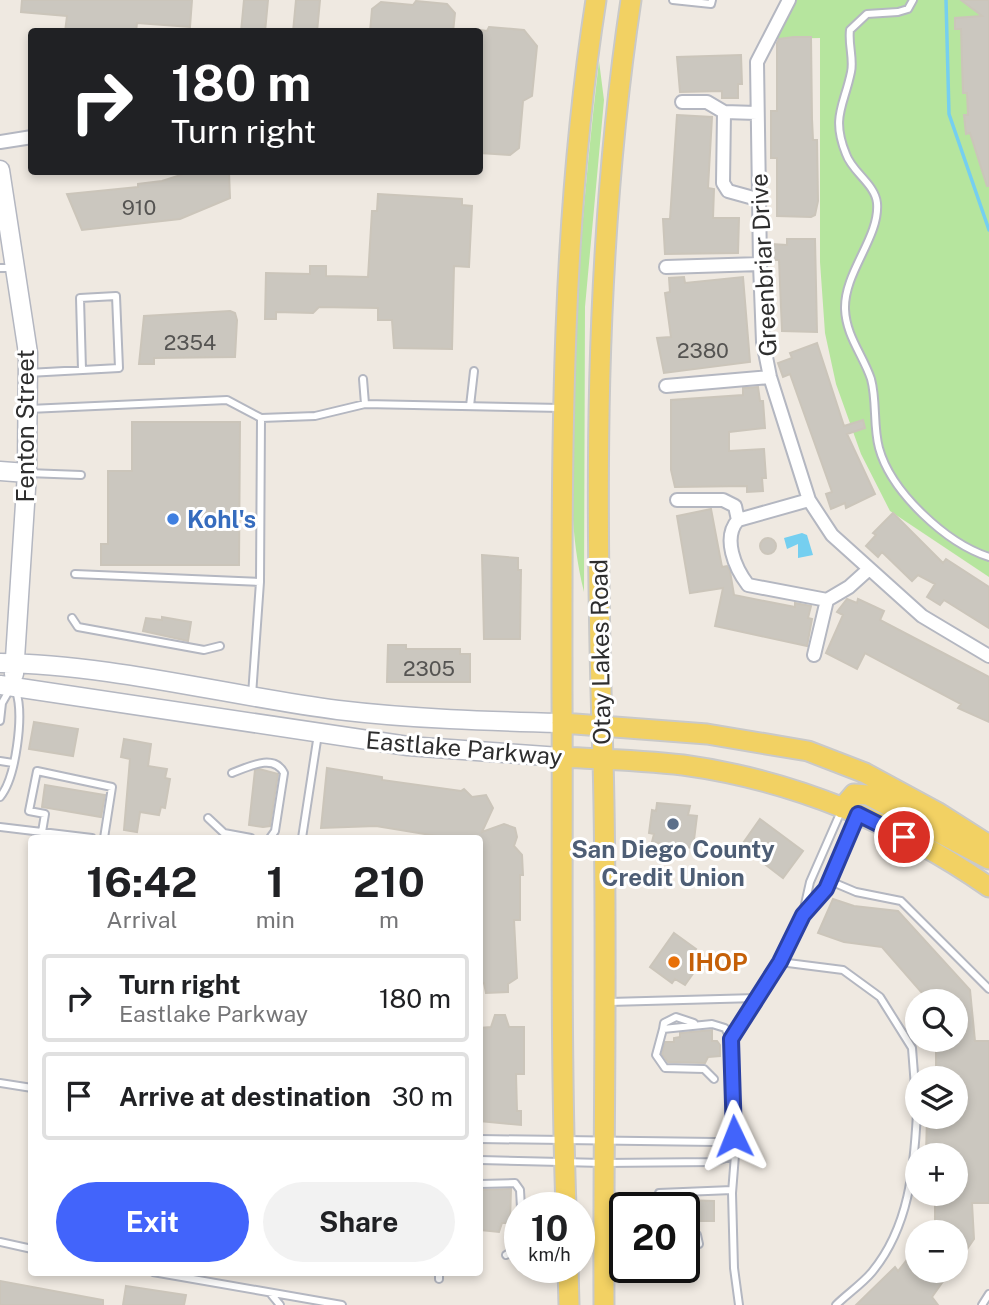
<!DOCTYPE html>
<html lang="en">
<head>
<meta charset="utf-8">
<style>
	:root { --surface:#fff; --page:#f2f2f2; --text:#202124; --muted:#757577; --line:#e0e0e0; --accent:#4264fb }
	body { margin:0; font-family:"Public Sans",sans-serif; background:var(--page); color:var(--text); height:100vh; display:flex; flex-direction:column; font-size:26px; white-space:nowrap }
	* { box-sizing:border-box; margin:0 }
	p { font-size:23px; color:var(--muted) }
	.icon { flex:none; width:38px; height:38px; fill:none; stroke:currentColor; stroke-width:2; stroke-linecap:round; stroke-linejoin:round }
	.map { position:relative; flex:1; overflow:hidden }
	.drawer { position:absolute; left:28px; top:835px; width:455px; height:441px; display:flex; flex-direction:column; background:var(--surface); border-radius:7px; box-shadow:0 4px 10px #0003 }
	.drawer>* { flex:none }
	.hud { position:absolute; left:28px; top:28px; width:455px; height:147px; border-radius:7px; box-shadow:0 4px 10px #0003; background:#202124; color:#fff; overflow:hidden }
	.fabs { position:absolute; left:905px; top:989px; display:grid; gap:14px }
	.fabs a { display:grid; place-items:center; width:63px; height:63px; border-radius:50%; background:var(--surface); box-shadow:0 4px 10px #0003; font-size:35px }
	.speed { position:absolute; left:504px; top:1192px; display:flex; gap:14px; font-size:35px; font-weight:700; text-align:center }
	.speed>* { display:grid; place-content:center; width:91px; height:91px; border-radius:50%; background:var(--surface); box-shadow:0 4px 10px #0003; line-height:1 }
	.speed small { font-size:18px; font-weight:400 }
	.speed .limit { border:4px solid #111; border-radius:10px; background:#fff; color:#111 }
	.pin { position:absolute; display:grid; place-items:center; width:60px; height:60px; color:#fff; margin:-30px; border:4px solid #fff; border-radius:50%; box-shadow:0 2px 7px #0007 }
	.me { position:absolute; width:77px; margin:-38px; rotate:358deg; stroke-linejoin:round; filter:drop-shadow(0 0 5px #0008) }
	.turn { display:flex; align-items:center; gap:24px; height:147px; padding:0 28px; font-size:32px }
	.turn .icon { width:91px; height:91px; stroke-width:2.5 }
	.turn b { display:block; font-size:49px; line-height:60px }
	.eta { display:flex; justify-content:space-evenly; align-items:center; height:119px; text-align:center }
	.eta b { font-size:42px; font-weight:700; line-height:49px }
	.cta { display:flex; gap:14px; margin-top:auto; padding:14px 28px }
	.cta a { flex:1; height:80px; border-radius:42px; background:var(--accent); color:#fff; font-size:28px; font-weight:700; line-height:80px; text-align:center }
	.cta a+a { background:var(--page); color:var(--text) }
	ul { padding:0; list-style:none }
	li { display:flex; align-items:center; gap:21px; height:88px; margin:0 14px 10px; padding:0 14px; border:4px solid var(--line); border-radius:7px }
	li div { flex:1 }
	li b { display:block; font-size:26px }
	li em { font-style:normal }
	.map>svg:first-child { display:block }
</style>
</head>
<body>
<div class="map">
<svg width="989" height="1305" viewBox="0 0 989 1305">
	<rect width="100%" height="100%" fill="#efe9e1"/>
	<path fill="#b6e59e" d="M797,0H989V577L890,511L861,454L836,384L825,333L820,262V38L775,39Z
		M599,61L604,100L585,307L584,592C568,528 571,462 573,396C576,283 586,172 599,61Z"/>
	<path fill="#75cff0" d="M802,533L807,535L813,555L798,558V544L787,549L784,538Z"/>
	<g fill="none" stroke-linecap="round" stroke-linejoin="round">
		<path stroke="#75cff0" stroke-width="3.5" d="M946,0L949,114L989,230"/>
	</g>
	<path fill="#cbc7bf" stroke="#cbc5ba" stroke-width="2" d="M22,0H192L190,27L137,23L136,32H65L67,16L21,12Z
		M244,0H268L265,32H241Z
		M296,0H320L317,32H293Z
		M961,0H989V186H987L970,133L966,134L964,115H968L967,93H963L961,29H955V18L982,16Z
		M416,1L447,4L455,13L453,32H370L372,9L381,2L413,5Z
		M489,27L524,30L537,46L532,96L523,101L519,148L510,155L480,153V30L487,31Z
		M794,37H811L812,119L813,140H817L818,201L815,215L811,217L777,216V158H771V111H777V43L779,39Z
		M741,55L742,84H738V98H722V91L680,92L677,57Z
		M677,115L712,117L708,188L714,189L713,218H739L738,253L665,254L663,219H670Z
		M190,172H229L230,198L180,219L82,230L67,194L138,187V184L162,181Z
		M378,194L462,199V205L472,206L469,267L454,266L452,349L394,348L392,320H378V308L319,307L313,313L276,312V319H265L266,273L310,274V266H326V276L368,277L372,211H377Z
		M787,239H815L817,332L782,331L779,260H773L772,244L787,245Z
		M684,277L685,283L743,277L750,362L664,373L657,338L671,337L665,293L670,292L669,278Z
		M230,311L235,313L237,320L235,357L154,358V364H139L144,316Z
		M817,343L844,426L863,420L865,428L847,434L875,494L846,508L845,503L831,509L826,494L832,492L790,374L783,377L778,363L792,358L790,353Z
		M758,387L760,401H763L765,428L729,432V451L764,449L766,478H762L763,491L747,492V486L675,487L671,470V400L743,395V388Z
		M132,422H240L239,565H101V544H108V471H132Z
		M711,509L722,567L727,566L730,571L734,595L795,607V603L811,606L808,618L812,619L807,646L715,626L723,588L690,593L677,516Z
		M893,513L943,563L946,559L989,587V628L944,600L940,605L927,597L935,584L918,575L912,581L882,552L878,557L866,546L876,535L873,533Z
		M760 546a8 8 0 1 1 16 0a8 8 0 1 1-16 0Z
		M482,555L518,558V570H521L520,639H484Z
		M847,599L857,603L858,599L884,611L880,620L989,677V722L958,708L961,704L865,653L857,669L826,653L843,615L837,612Z
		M162,617L191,622L188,641L143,631L146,618L162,620Z
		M388,645H406V649H460V654H470V682H387Z
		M34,722L78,729L73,756L29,749Z
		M124,739L151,744L148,766L167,769L165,778L170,779L165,808L161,807L159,815L140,812L137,832L124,830L130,759L121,757Z
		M327,768L382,777V780L461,791L464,789L472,797L486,795L493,808L482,832L504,824L515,828L517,837L514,846L522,855L523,875H520V920H514L517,978L508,984V992L486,993L484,983L480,984V838H449L376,826L321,828Z
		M259,769L278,774L270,826L263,827L249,825L255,770Z
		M45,785L105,795L101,817L42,807Z
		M657,803L690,806L688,815L697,816L693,848L684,847V854L658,850L659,843L652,842L654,834L649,833L652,810L656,811Z
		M760,819L803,851L783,878L741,846Z
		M833,899L854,906L898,911L970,990L975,1041H989V1203H972L974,1239L956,1265V1232H929L935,1224V1194H956V1155H926L927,1116H956V1078H936V1040H956V1001H929L882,947L844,942L818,933Z
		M674,933L696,949L689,959L699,965L685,985L675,979L672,983L650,967Z
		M495,1015H505L509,1027H524V1074H516L517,1111H521V1125L480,1121V1028L491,1027Z
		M712,1030V1041H717L720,1045V1056L708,1057L705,1063L668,1062L662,1054L665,1042H674V1038L680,1037V1033Z
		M511,1189L510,1223H502L499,1232L481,1230L480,1190Z
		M684,1200L714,1201V1221H684Z
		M917,1247V1270H951L932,1297L938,1305H856L895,1267L898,1271Z
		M0,1281L103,1300V1305H0Z
		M126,1286L186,1295L184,1305H123Z"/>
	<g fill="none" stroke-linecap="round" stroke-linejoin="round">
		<g stroke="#b4b7c1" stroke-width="10">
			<path id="lane" d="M673,0L711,4L712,0
				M913,0L908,9L898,12L867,14L850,30C848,44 854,59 851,72C844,106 831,117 846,154C852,172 875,184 877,203C880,237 844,272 845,309C846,336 863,355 871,379C877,401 873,426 879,448C891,492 946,543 989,557
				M0,268H13
				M28,373L119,368L116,296L80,298L82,370
				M363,379L365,404
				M470,406L474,371
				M29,409L227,400L261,418L260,582L75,574
				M261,418L315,416L365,404L562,408
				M27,473L81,475
				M72,618L78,627L204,650L220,646
				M252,695L260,582
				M0,721L2,703L10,689
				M0,761L13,763
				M232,773C248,767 274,753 284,773L275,831L270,838
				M0,797C16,778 24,715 16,691
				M208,818L224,833L251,838
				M0,827L92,838
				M42,832L45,814L29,811L37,771L112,787L104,838
				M302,838L318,734
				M830,881L856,892L901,901L989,989
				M803,913L810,882L842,809
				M780,962L803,915L826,889L857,816
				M609,1002L757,998
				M663,1029L664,1023L676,1017L694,1023
				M714,1079L704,1069L665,1068L656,1055L663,1029L712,1024L725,1028L731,1039
				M0,1083L32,1088
				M480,1139L715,1142L735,1155L713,1162L603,1163L480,1160
				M480,1184L515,1183L520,1190L521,1208
				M656,1208L659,1193L732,1190
				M684,1228L697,1235L699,1244
				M0,1242L32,1249
				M506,1255L520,1246
				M153,1272L342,1305
				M439,1272V1279
				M271,1294L280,1305
				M739,1305L734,1268L732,1193L735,1155L731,1039L780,962L843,970L880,997L912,1048L917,1113
				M836,1305C847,1294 862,1284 872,1272C909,1227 914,1170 917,1113
				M982,1305L989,1294"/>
		</g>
		<g stroke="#b4b7c1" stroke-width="16">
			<path id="street" d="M789,0L757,62L760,264L763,342L770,377L809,500L832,535L922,616L989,656
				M682,102H707L724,112L757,113
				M724,112L723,183L728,191L757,199
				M0,142L32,137
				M666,267L760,264
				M666,386L770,377
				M677,500H723L735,506L738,520
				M809,500L738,520C722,538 735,568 748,585L827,600L849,587L869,569
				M814,655L827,600"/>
		</g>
		<g stroke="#b4b7c1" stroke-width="21">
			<path id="secondary" d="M0,170L28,353L27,473L14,674
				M0,471L27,473
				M0,663C109,664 229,696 338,710C413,719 487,721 562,723
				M0,685L408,746L560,757"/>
		</g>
		<g stroke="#c9c9c9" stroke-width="23">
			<path id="primary" d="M562,723L707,734L808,751L865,773L937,812L989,845
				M560,757C601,759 643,760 683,765C793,780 899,824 989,887
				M842,808L854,794L868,795L989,859
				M566,1208C560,1035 563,863 562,691C562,459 560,229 596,0
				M568,1267L569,1305
				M604,1305C603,1123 608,941 603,760C595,506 593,252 631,0"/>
		</g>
		<use href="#lane" stroke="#fff" stroke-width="6"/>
		<use href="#street" stroke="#fff" stroke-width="12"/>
		<use href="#secondary" stroke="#fff" stroke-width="18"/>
		<use href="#primary" stroke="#f2d163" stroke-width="19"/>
	</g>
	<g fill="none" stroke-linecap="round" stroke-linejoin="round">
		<g stroke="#2b41a3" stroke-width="18">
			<path id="route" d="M734,1136L731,1039L780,962L803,915L826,889L858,814L904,837"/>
		</g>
		<use href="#route" stroke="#4264fb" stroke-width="12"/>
	</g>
	<circle fill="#3f7fe0" stroke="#fff" stroke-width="2.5" cx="173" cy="519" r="7"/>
	<circle fill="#5c6f8a" stroke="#fff" stroke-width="2.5" cx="673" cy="824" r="7"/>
	<circle fill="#e8710a" stroke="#fff" stroke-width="2.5" cx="674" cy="962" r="7"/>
	<g text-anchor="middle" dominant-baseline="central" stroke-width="6" stroke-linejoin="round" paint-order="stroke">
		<g font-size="21" fill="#555452">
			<text x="139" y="207">910</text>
			<text x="190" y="342">2354</text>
			<text x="703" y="350">2380</text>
			<text x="429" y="668">2305</text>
		</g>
		<g font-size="24" fill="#2e2e2e" stroke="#fff">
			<text transform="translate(763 265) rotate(-93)">Greenbriar Drive</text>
			<text transform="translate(25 426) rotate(-90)">Fenton Street</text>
			<text transform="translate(600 652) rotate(-91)">Otay Lakes Road</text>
			<text transform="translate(464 748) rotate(5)">Eastlake Parkway</text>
		</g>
		<g font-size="24" font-weight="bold" fill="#366cbe" stroke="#fff" text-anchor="start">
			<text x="187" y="519">Kohl's</text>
		</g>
		<g font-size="24" font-weight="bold" fill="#4e5e75" stroke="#fff">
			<text x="673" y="849">San Diego County<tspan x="673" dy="28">Credit Union</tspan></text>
		</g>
		<g font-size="24" font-weight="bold" fill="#c56008" stroke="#fff" text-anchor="start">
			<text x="688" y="962">IHOP</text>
		</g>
	</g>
</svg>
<div class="fabs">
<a><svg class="icon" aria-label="search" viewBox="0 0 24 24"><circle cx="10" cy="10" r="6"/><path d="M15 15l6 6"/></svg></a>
<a><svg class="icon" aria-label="layers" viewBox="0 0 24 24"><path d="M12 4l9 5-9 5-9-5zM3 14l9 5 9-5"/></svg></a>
<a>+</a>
<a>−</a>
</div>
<div class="speed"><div>10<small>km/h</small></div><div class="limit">20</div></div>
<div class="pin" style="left:904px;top:837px;background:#d93025"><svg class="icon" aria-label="arrive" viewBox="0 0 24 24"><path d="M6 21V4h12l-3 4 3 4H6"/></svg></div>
<svg class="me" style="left:734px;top:1136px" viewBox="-20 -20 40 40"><path d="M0-17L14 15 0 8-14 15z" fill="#4264fb" stroke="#fff" stroke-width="4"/></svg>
<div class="hud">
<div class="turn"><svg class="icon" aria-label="right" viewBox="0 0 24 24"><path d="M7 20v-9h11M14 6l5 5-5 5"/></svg><div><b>180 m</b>Turn right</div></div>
</div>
<section class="drawer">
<div class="eta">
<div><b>16:42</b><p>Arrival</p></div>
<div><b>1</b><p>min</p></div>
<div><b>210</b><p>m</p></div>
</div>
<ul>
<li><svg class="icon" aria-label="right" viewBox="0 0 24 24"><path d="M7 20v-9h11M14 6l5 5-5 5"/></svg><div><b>Turn right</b><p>Eastlake Parkway</p></div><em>180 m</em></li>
<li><svg class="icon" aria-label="arrive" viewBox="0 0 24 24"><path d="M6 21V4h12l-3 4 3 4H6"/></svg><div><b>Arrive at destination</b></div><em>30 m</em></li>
</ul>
<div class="cta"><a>Exit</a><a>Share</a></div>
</section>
</div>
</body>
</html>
